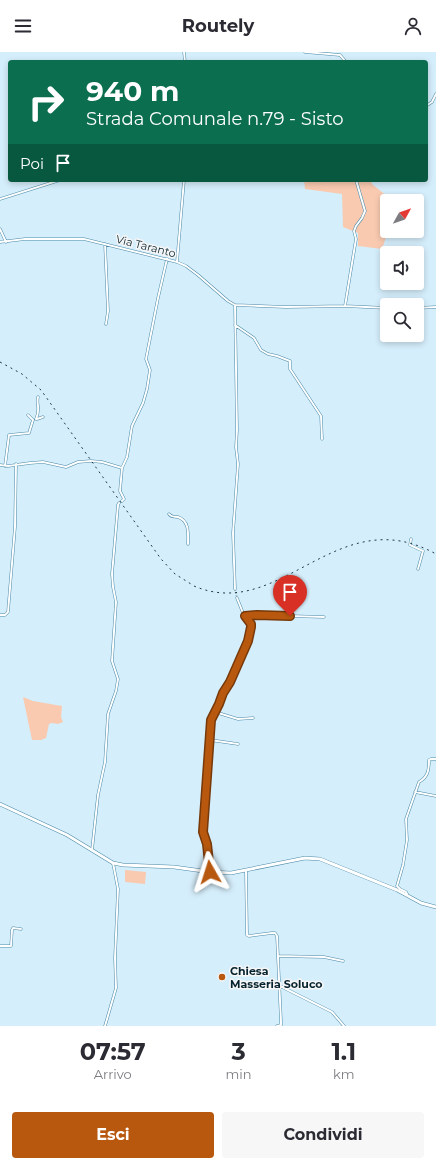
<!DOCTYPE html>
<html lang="it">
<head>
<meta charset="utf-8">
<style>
	:root { --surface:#fff; --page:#f7f7f7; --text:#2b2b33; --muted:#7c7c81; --accent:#b7580e }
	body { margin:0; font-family:Montserrat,sans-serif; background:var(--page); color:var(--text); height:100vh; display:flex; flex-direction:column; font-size:15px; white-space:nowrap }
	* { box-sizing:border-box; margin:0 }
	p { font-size:13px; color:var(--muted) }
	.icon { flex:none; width:22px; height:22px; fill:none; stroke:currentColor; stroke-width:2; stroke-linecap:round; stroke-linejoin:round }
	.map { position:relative; height:974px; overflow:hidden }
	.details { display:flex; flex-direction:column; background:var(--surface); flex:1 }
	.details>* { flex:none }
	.banner { position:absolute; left:8px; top:8px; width:420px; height:122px; border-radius:4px; box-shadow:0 2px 6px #0003; background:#0b6e4f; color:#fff; overflow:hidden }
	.needle { width:26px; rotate:50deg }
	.fabs { position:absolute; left:380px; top:142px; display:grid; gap:8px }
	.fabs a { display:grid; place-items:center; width:44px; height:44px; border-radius:4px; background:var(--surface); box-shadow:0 2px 6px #0003; font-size:20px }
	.pin { position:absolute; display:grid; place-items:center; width:34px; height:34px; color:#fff; margin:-41px -17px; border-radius:50% 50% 50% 0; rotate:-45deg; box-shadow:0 0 4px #0007 }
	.pin .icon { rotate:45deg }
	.me { position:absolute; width:44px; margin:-22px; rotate:354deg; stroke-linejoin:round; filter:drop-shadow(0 0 3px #0008) }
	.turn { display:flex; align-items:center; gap:14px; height:84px; padding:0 12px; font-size:18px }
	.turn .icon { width:52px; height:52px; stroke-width:2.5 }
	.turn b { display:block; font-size:28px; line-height:34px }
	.then { display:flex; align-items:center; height:38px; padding:0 12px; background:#0003; gap:8px; font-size:15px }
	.eta { display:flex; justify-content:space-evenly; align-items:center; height:68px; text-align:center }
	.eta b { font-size:24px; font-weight:700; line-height:28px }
	.cta { display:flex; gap:8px; margin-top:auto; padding:8px 12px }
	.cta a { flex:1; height:46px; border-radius:4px; background:var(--accent); color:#fff; font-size:16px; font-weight:700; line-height:46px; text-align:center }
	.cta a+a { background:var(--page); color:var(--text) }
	header { display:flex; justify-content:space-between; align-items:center; height:52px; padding:0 12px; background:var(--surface); font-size:18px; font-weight:700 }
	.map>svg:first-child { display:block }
</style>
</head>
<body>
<header><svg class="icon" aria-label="menu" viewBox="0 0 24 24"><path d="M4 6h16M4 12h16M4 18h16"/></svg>Routely<svg class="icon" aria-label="person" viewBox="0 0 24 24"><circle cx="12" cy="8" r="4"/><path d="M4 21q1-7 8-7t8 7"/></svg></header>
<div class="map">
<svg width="436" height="974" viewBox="0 0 436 974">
	<rect width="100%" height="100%" fill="#d5eefb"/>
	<path fill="#f9cab0" d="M304,128H371L372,132L393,149H387L388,179L382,197L358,194V181L343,175L342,142L305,137Z
		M23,645L33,649L62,654L61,665L63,670L58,672L52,671L49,672L46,686L41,688H32Z
		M125,818L146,820L145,832L125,830Z"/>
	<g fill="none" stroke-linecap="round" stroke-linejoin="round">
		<path stroke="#acc5d2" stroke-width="2" stroke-dasharray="2 1" stroke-linecap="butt" d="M235,537L237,546"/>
		<g stroke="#4989a7" stroke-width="3">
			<path id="minor" d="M184,0L185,10
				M305,0L340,3L346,10
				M426,54L432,50L436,42
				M0,147L60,128
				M0,177L6,190
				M0,190L25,187H84L177,210L186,214L198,223L228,249L235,253L286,255L345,254L387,256
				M105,192L108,259L106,272
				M177,210L184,128
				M235,253L237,378L236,395L238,412L233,481L235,537
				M345,254L356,187L354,179L356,174L362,166L365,159L356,128
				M417,256L436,255
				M235,273L254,286L261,298L268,302L277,304L290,309V317L321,364L322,387
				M28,363L33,368
				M36,367C41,356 36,353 38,345
				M37,367L43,365
				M0,413L8,414L30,411L43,410L66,415L78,410L91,409L102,410L122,416
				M5,414L9,383L29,381L33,368
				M122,449L124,447L120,439L122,416L127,405L132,374L143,351L147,337L150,318L146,307L158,246L167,207
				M169,462C172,466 174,464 178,465C190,469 188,483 188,492
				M411,487L410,493L423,499L418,517
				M0,563H5L8,560L15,475L16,412
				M245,564L257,563L324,565
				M215,660L238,667L253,666
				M210,688L238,692
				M415,740L436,744
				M92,798L98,743L105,710L108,662L116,639L118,627L112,609L116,550L113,535L112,522L118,453L119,451
				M246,819L247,883L249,884L272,881H275L277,884L281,969V973L277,974
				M210,820L207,792L203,780L206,753L210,673L223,641L230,630L248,589L251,575V572L243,561L237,546
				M407,842L406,840L400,837L397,834L403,813L407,788L406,767L419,730C428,725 429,718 429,708L431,707H436
				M0,894H11L12,878L13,876L21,877
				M278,904L324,905L343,909
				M280,934L332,960L344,974
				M105,974L116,936L115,906L118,837L113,811"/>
		</g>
		<g stroke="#4989a7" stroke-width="4">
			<path id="major" d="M0,752L67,783L113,811L123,813L174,815L210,820L231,821L305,806L320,807L397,838L421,851L436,855"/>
		</g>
		<use href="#minor" stroke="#fff" stroke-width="2"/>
		<use href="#major" stroke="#fff" stroke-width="3"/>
		<path stroke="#1f3a47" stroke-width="1" stroke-dasharray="2 4" stroke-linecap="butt" d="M0,310L22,322L41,338L161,507L175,522L191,532
			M194,534C281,571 337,447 436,502"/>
	</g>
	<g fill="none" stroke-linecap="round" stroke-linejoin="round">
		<g stroke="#773909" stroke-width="10">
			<path id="route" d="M210,820L207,792L203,780L211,668L219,652L223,641L230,630L248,589L251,575V572L245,564L257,563L290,564"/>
		</g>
		<use href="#route" stroke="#b7580e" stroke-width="7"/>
	</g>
	<circle fill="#b7580e" stroke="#f6f6f6" stroke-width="1.5" cx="222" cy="925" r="4"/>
	<g text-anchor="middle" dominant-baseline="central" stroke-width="3" stroke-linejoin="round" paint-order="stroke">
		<g font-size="11" fill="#07232f" stroke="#f6f6f6">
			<text transform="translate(146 194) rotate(14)">Via Taranto</text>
		</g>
		<g font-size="11" font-weight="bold" fill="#07232f" stroke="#f6f6f6" text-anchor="start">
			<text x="230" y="919">Chiesa<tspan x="230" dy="13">Masseria Soluco</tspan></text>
		</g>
	</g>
</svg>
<div class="fabs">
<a><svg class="needle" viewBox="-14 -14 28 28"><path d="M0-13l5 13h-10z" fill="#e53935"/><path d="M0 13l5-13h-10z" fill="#7c7c81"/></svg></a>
<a><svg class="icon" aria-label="sound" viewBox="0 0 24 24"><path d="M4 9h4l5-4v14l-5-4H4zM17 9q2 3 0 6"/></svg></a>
<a><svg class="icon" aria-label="search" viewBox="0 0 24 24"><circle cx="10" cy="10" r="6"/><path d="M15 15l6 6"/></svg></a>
</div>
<div class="pin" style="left:290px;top:564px;background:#d93025"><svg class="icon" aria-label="arrive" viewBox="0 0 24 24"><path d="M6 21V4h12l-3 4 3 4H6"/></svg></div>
<svg class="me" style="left:210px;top:820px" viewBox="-20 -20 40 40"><path d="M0-17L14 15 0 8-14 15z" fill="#b7580e" stroke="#fff" stroke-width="4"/></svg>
<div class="banner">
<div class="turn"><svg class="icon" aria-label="right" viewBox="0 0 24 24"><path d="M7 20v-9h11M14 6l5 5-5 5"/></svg><div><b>940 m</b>Strada Comunale n.79 - Sisto</div></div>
<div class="then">Poi<svg class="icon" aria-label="arrive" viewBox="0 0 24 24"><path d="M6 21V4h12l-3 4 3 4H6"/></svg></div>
</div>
</div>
<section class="details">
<div class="eta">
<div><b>07:57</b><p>Arrivo</p></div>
<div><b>3</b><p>min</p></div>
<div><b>1.1</b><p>km</p></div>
</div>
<div class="cta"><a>Esci</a><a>Condividi</a></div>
</section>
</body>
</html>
